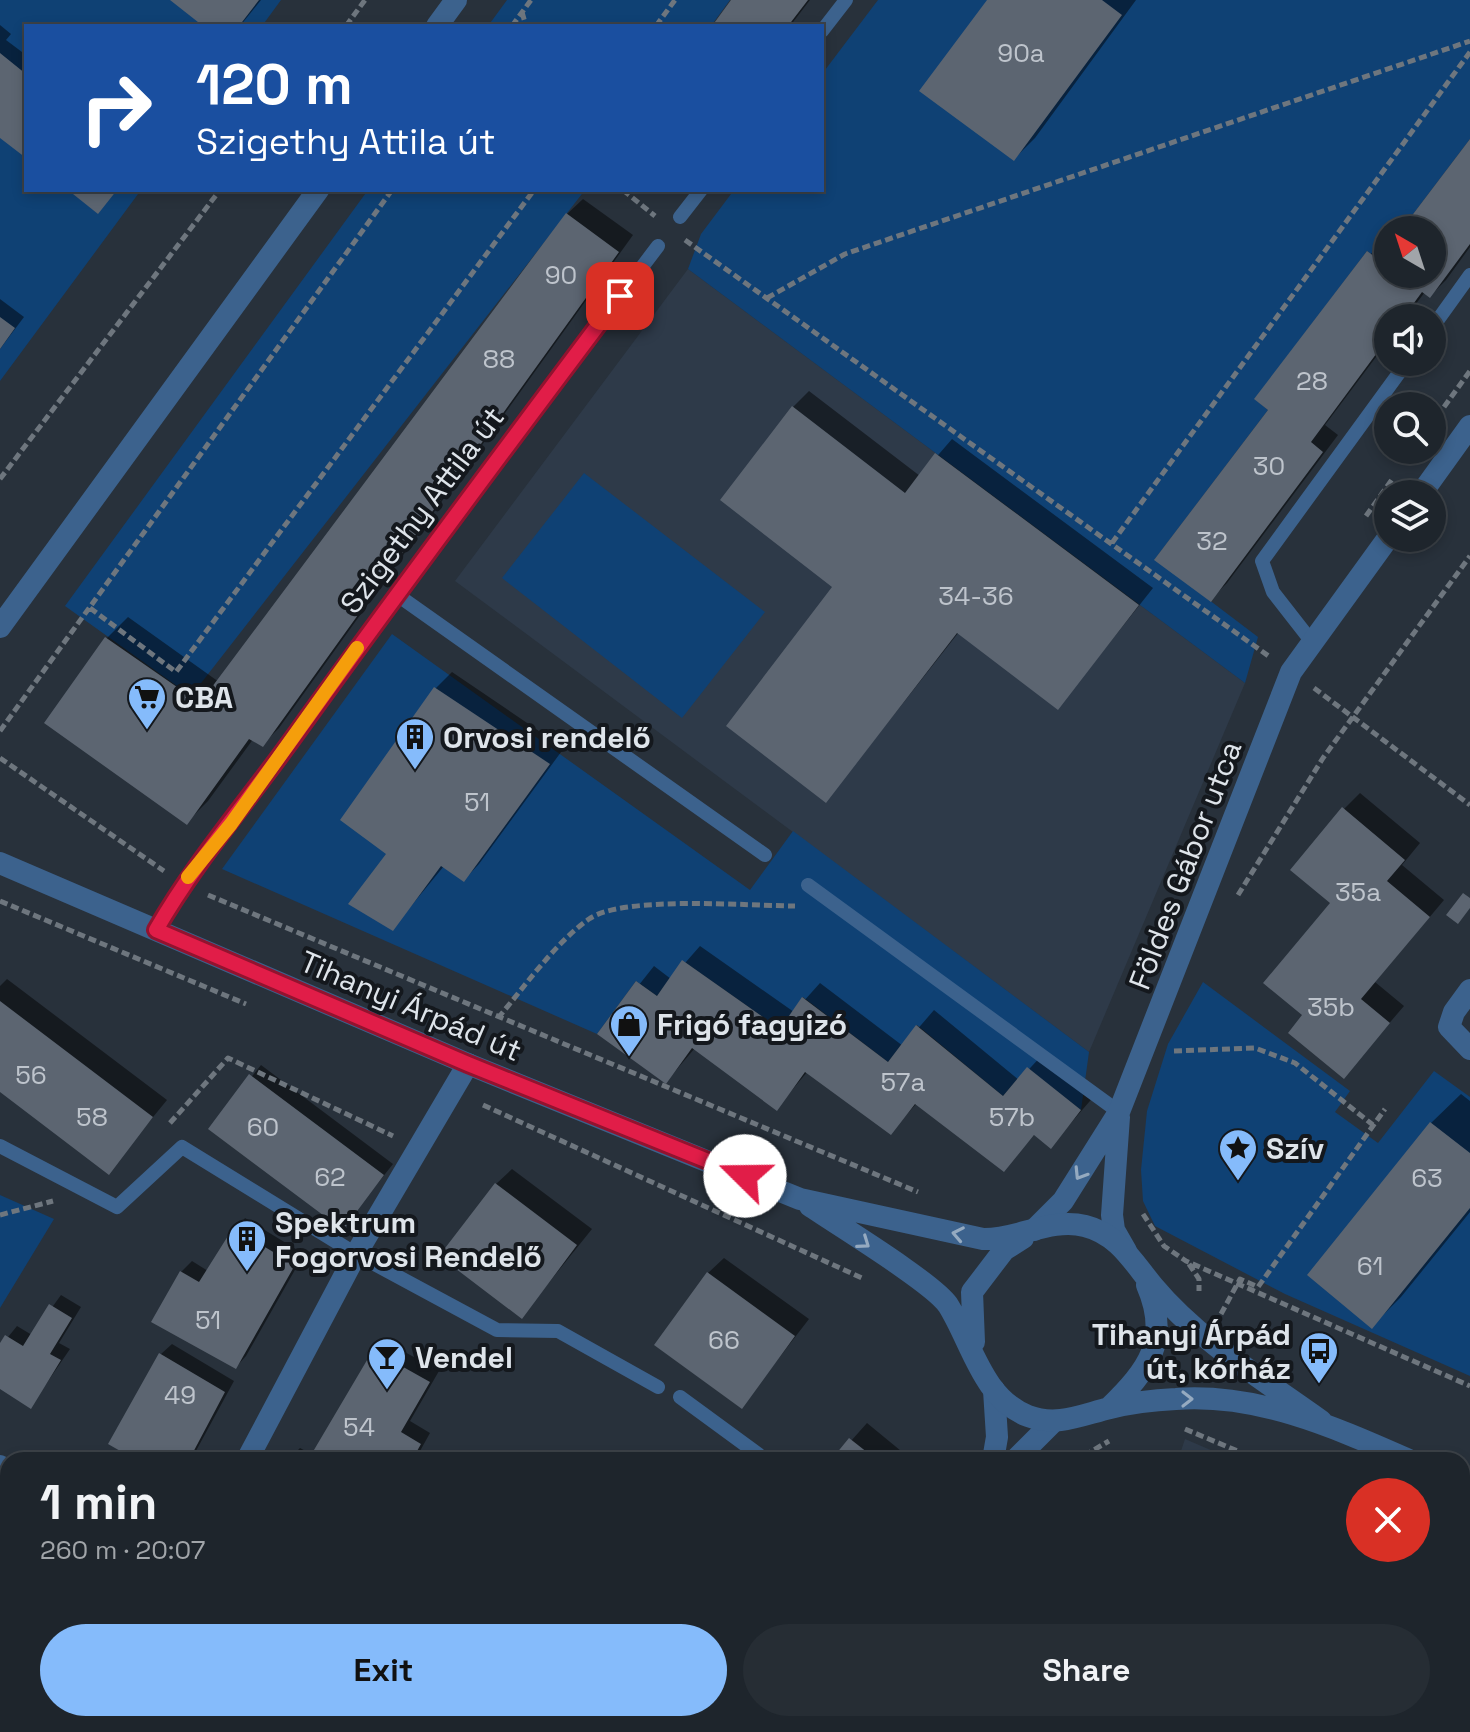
<!DOCTYPE html>
<html lang="en">
<head>
<meta charset="utf-8">
<style>
	:root { --surface:#1e252c; --page:#262d34; --text:#f1f3f6; --muted:#a1a5a9; --line:#3c4248; --accent:#85bbfb }
	body { margin:0; font-family:"Space Grotesk",sans-serif; background:var(--page); color:var(--text); height:100vh; display:flex; flex-direction:column; font-size:30px; white-space:nowrap }
	* { box-sizing:border-box; margin:0 }
	p { font-size:26px; color:var(--muted) }
	.icon { flex:none; width:44px; height:44px; fill:none; stroke:currentColor; stroke-width:2; stroke-linecap:round; stroke-linejoin:round }
	.map { position:relative; flex:1; overflow:hidden }
	.sheet { position:absolute; left:0px; top:1452px; width:1470px; height:280px; display:flex; flex-direction:column; background:var(--surface); border-radius:24px 24px 0 0; box-shadow:0 4px 12px #0003,0 0 0 2px var(--line) }
	.sheet>* { flex:none }
	.banner { position:absolute; left:24px; top:24px; width:800px; height:168px; border-radius:0px; box-shadow:0 4px 12px #0003,0 0 0 2px var(--line); background:#1a4fa0; color:#fff; overflow:hidden }
	.needle { width:52px; rotate:321deg }
	.fabs { position:absolute; left:1374px; top:216px; display:grid; gap:16px }
	.fabs a { display:grid; place-items:center; width:72px; height:72px; border-radius:50%; background:var(--surface); box-shadow:0 4px 12px #0003,0 0 0 2px var(--line); font-size:40px }
	.pin { position:absolute; display:grid; place-items:center; width:68px; height:68px; color:#fff; margin:-34px; border-radius:16px; box-shadow:0 4px 12px #0006 }
	.me { position:absolute; width:88px; margin:-44px; rotate:292deg; stroke-linejoin:round; filter:drop-shadow(0 0 6px #0008) }
	.turn { display:flex; align-items:center; gap:28px; height:168px; padding:0 40px; font-size:36px }
	.turn .icon { width:104px; height:104px; stroke-width:2.5 }
	.turn b { display:block; font-size:56px; line-height:68px }
	.round { display:grid; place-items:center; flex:none; width:84px; height:84px; border-radius:42px; background:var(--page) }
	.overview { display:flex; align-items:center; justify-content:space-between; height:136px; padding:0 40px }
	h1 { font-size:48px; font-weight:700; line-height:60px }
	.button { display:flex; gap:16px; margin-top:auto; padding:16px 40px }
	.button a { flex:1; height:92px; border-radius:48px; background:var(--accent); color:#111; font-size:32px; font-weight:700; line-height:92px; text-align:center }
	.button a+a { background:var(--page); color:var(--text) }
	.map>svg:first-child { display:block }
</style>
</head>
<body>
<div class="map">
<svg width="1470" height="1732" viewBox="0 0 1470 1732">
	<rect width="100%" height="100%" fill="#28313b"/>
	<path fill="#2e3a49" d="M688,269L1245,683L1089,1052L455,581Z
		M1185,1439L1234,1460H1178Z
		M1462,1556L1470,1559V1732H979L982,1724H1462Z"/>
	<path fill="#0f4174" d="M0,0H281L262,26H26V190H141L0,381Z
		M507,0H730L711,26H488Z
		M878,0H1470V139L1401,230H1388V247L1378,259L1367,251L1255,399L1268,410L1155,559L1258,637L1245,683L688,269L701,234L734,190H822V74Z
		M368,190H585L191,696L65,606Z
		M584,473L765,612L682,718L502,578Z
		M392,634L750,890L793,831L1089,1052L1081,1110L1027,1068L1003,1096L917,1025L888,1062L803,997L780,1029L683,961L657,996L636,981L597,1034L222,869Z
		M1203,982L1350,1091L1335,1112L1378,1143L1434,1071L1470,1097V1376L1285,1294L1155,1226L1143,1201L1141,1170L1147,1111L1168,1044Z
		M0,1195L54,1219L0,1308Z"/>
	<path fill="#0007" d="M173,0H261L240,26H206Z
		M733,0H810L790,26H714Z
		M989,0H1136L1035,138L1014,159Z
		M0,25L11,34L6,40L26,55V155L0,135Z
		M1470,142V247L1446,280L1430,296L1425,292L1405,318H1388V341L1325,425L1338,435L1227,583L1211,599L1271,409L1257,399L1385,236L1388,239V274H1432V230H1403Z
		M583,199L633,235L279,728L263,744L254,738L208,801L187,822L47,722L107,638L128,617L219,682L567,214Z
		M0,299L24,317L0,349Z
		M809,391L920,476L952,439L1153,588L1058,708L959,632L826,801L835,587L793,407Z
		M452,672L564,748L479,864L464,880L444,866L393,928L389,853L436,688Z
		M1360,793L1420,843L1402,865L1444,900L1375,982L1404,1006L1344,1076L1304,1015L1332,903L1344,809Z
		M700,946L794,1012L820,983L903,1046L934,1010L1019,1080L1044,1053L1096,1094L1051,1146L1035,1134L1004,1169L917,1103L891,1132L808,1071L777,1108L695,1048L666,1082L600,1034L654,966L671,979Z
		M7,979L167,1100L108,1172L0,1089V986Z
		M261,1065L393,1164L343,1227L210,1129Z
		M1461,1094L1470,1101V1212L1401,1297L1372,1326L1310,1275L1431,1123Z
		M512,1169L592,1229L522,1316L496,1184Z
		M245,1218L304,1254L246,1356L236,1367L181,1272L192,1261L208,1271Z
		M724,1258L809,1319L742,1406L708,1273Z
		M61,1295L81,1307L59,1343L70,1349L31,1406L0,1387V1347L17,1326L32,1335Z
		M385,1341L439,1371L410,1421L430,1433L415,1460H288L300,1448L313,1455L374,1351Z
		M172,1344L234,1381L191,1460H140L110,1443L161,1354Z
		M867,1423L912,1460H834Z
		M8,1670V1724H52L48,1732H0V1684Z
		M167,1724H197L211,1732H162Z
		M392,1724H403L417,1732H384Z
		M619,1724H693L689,1732H632Z
		M732,1724H876L871,1732H727Z
		M1219,1724H1348L1345,1732H1216Z"/>
	<path fill="#5c6571" d="M170,0H259L239,26H203Z
		M731,0H808L788,26H712Z
		M987,0H1102L1122,15L1014,161L919,91Z
		M0,53L26,74V158L0,138Z
		M1470,139V244L1430,298L1422,292L1403,318H1388V338L1311,442L1323,452L1211,602L1154,560L1268,410L1254,399L1367,251L1378,259L1388,247V274H1432V230H1401Z
		M68,190H117L98,214Z
		M566,213L619,252L263,747L249,739L187,825L44,723L105,637L200,703Z
		M0,317L15,328L0,349Z
		M792,406L905,493L935,453L1139,605L1058,710L957,633L826,803L726,726L832,587L720,500Z
		M434,687L550,764L464,882L441,866L393,931L348,904L386,854L340,820Z
		M1342,807L1405,860L1387,881L1430,917L1361,999L1390,1023L1344,1079L1288,1033L1302,1015L1263,983L1330,903L1290,870Z
		M1463,893L1470,898V908L1458,924L1446,915Z
		M682,960L780,1029L802,997L888,1062L916,1025L1003,1096L1027,1067L1081,1110L1051,1149L1034,1135L1004,1172L915,1104L891,1135L805,1072L777,1111L692,1048L666,1084L597,1034L636,981L657,996Z
		M0,1001L153,1117L109,1175L0,1092Z
		M249,1074L384,1175L343,1230L208,1129Z
		M1430,1122L1470,1153V1208L1372,1329L1307,1275Z
		M495,1183L577,1245L522,1319L439,1256Z
		M233,1228L295,1265L236,1369L151,1322L180,1271L199,1282Z
		M707,1272L795,1336L742,1409L654,1345Z
		M49,1304L72,1318L50,1354L61,1360L31,1409L0,1389V1343L5,1335L23,1346Z
		M373,1350L430,1382L401,1432L421,1444L412,1460H320L311,1455Z
		M159,1353L225,1392L189,1460H136L108,1444Z
		M849,1438L877,1460H831Z
		M8,1666V1695L0,1691V1680Z
		M0,1698L8,1703V1724H43L48,1727L45,1732H0Z
		M164,1724H169L183,1732H160Z
		M273,1724H360L355,1732H269Z
		M615,1724H688L684,1732H628Z
		M730,1724H839L851,1732H725Z
		M1216,1724H1242L1264,1732H1214Z"/>
	<g fill="none" stroke-linecap="round" stroke-linejoin="round">
		<path stroke="#6e767e" stroke-width="5" stroke-dasharray="8 4" stroke-linecap="butt" d="M522,12L526,26
			M346,26L365,0
			M512,26L531,0
			M656,26L675,0
			M623,190L655,216
			M685,240L1270,657
			M767,298L845,254L1470,41
			M1444,407L1470,371
			M0,479L220,190
			M1366,516L1393,478
			M1112,543L1470,52
			M90,608L176,672L534,190
			M1314,688L1470,805
			M0,731L392,190
			M0,758L164,871
			M208,895L918,1192
			M1238,895L1323,758L1470,556
			M0,901L246,1004
			M498,1018C526,985 554,944 589,919C623,895 750,906 795,906
			M1174,1051L1255,1048L1295,1063L1373,1125
			M483,1105L864,1279
			M170,1123L228,1058L393,1136
			M1143,1214L1164,1246L1186,1261L1470,1386
			M0,1215L53,1201
			M1189,1264L1199,1279V1291
			M1221,1314L1240,1279L1258,1287L1385,1109
			M1185,1429L1259,1460
			M1060,1458L1085,1455L1109,1441
			M1462,1544L1470,1548
			M871,1732L874,1724"/>
		<path stroke="#3c628d" stroke-width="14" d="M822,31L846,0
			M680,217L701,190
			M1432,328L1470,275
			M396,594L765,855
			M1312,642L1273,592L1262,561L1407,362
			M808,885L1119,1112
			M156,930C196,860 250,798 297,733C414,568 536,407 658,246
			M0,1146L117,1207L182,1147L356,1254L497,1330L558,1331L658,1387
			M680,1397L766,1460
			M1462,1631L1470,1634
			M1445,1724L1468,1732
			M1163,1732L1166,1724"/>
		<path stroke="#3c628d" stroke-width="22" d="M1421,494L1470,426
			M1470,990L1454,1012L1449,1027L1470,1049
			M1119,1117L1112,1215L1114,1230L1126,1251
			M1034,1230L1063,1201L1119,1112L1291,672L1388,538
			M247,1460L356,1254L468,1064
			M993,1460L997,1437L994,1390
			M1015,1460L1052,1423
			M0,1466L8,1471
			M466,1724L480,1732
			M101,1732L105,1724
			M907,1732L910,1724"/>
		<path stroke="#3c628d" stroke-width="22" d="M437,26L456,0
			M0,627L318,190
			M0,863L468,1064L800,1199L983,1239C1017,1240 1051,1217 1085,1226C1118,1234 1133,1262 1153,1286C1198,1340 1264,1380 1321,1421
			M810,1206C838,1225 933,1283 948,1305C972,1343 982,1398 1028,1416C1057,1427 1081,1415 1110,1408C1130,1403 1155,1400 1176,1399C1259,1393 1336,1428 1409,1460
			M974,1342L972,1292L1004,1250L1023,1238
			M1109,1408C1148,1370 1171,1340 1147,1285
			M1462,1483L1470,1487"/>
	</g>
	<defs><path id="oneway-chevron" d="M-2-3.5L2.5 0L-2 3.5" fill="none" stroke-width="1.6" stroke-linecap="round" stroke-linejoin="round" transform="scale(2)"/></defs>
	<g stroke="#95aac0">
		<use href="#oneway-chevron" transform="translate(1080 1174) rotate(122)"/>
		<use href="#oneway-chevron" transform="translate(958 1234) rotate(-169)"/>
		<use href="#oneway-chevron" transform="translate(864 1243) rotate(35)"/>
		<use href="#oneway-chevron" transform="translate(1187 1399)"/>
	</g>
	<g fill="none" stroke-linecap="round" stroke-linejoin="round">
		<g stroke="#92132f" stroke-width="20">
			<path id="route" d="M620,296C510,442 400,589 293,738C247,802 195,862 156,930L468,1064L745,1176"/>
		</g>
		<use href="#route" stroke="#e11d48" stroke-width="14"/>
		<path stroke="#f59e0b" stroke-width="14" d="M188,877L231,824L357,648"/>
	</g>
	<defs>
		<g id="supermarket-pin" transform="scale(2)"><path d="M0 17L-7.5 6A9.5 9.5 0 1 1 7.5 6Z" fill="#85bbfb" stroke="#14181d"/><path d="M-6-5.5h2.5l.6 2H6L4.5 2H-2.5L-4.4-4H-6ZM-1.5 3.2a1.3 1.3 0 1 0 .1 0ZM3 3.2a1.3 1.3 0 1 0 .1 0Z" fill="#111"/></g>
		<g id="building-pin" transform="scale(2)"><path d="M0 17L-7.5 6A9.5 9.5 0 1 1 7.5 6Z" fill="#85bbfb" stroke="#14181d"/><path d="M-4-6H4V6H1V3H-1V6H-4ZM-2.5-4.3h1.7v1.8h-1.7ZM.8-4.3h1.7v1.8H.8ZM-2.5-1h1.7V.8h-1.7ZM.8-1h1.7V.8H.8Z" fill="#111"/></g>
		<g id="shop-pin" transform="scale(2)"><path d="M0 17L-7.5 6A9.5 9.5 0 1 1 7.5 6Z" fill="#85bbfb" stroke="#14181d"/><path d="M-5-2.5h2.3a2.7 3.5 0 0 1 5.4 0H5L5.5 6h-11ZM-1.5-2.5h3a1.5 2.3 0 0 0-3 0Z" fill="#111"/></g>
		<g id="sight-pin" transform="scale(2)"><path d="M0 17L-7.5 6A9.5 9.5 0 1 1 7.5 6Z" fill="#85bbfb" stroke="#14181d"/><path d="M0-6L1.8-2.2L6-1.7L2.9 1.2L3.7 5.4L0 3.3L-3.7 5.4L-2.9 1.2L-6-1.7L-1.8-2.2Z" fill="#111"/></g>
		<g id="bus-pin" transform="scale(2)"><path d="M0 17L-7.5 6A9.5 9.5 0 1 1 7.5 6Z" fill="#85bbfb" stroke="#14181d"/><path d="M-5-6H5V4H4V6H2V4H-2V6H-4V4H-5ZM-3.5-4V0h7V-4ZM-3.5 1.2v1.5H-2V1.2ZM2 1.2v1.5H3.5V1.2Z" fill="#111"/></g>
		<g id="bar-pin" transform="scale(2)"><path d="M0 17L-7.5 6A9.5 9.5 0 1 1 7.5 6Z" fill="#85bbfb" stroke="#14181d"/><path d="M-6-5H6L.8 .8V4.5H3.5V6h-7V4.5H-.8V.8Z" fill="#111"/></g>
	</defs>
	<g fill-rule="evenodd">
		<use href="#supermarket-pin" x="147" y="697"/>
		<use href="#building-pin" x="415" y="737"/>
		<use href="#shop-pin" x="629" y="1024"/>
		<use href="#sight-pin" x="1238" y="1148"/>
		<use href="#building-pin" x="247" y="1239"/>
		<use href="#bus-pin" x="1319" y="1351"/>
		<use href="#bar-pin" x="387" y="1357"/>
	</g>
	<g text-anchor="middle" dominant-baseline="central" stroke-width="8" stroke-linejoin="round" paint-order="stroke">
		<g font-size="26" fill="#bec4cc">
			<text x="1021" y="53">90a</text>
			<text x="561" y="275">90</text>
			<text x="499" y="359">88</text>
			<text x="1312" y="381">28</text>
			<text x="1269" y="466">30</text>
			<text x="1212" y="541">32</text>
			<text x="976" y="596">34-36</text>
			<text x="477" y="802">51</text>
			<text x="1358" y="892">35a</text>
			<text x="1331" y="1007">35b</text>
			<text x="31" y="1075">56</text>
			<text x="903" y="1082">57a</text>
			<text x="92" y="1117">58</text>
			<text x="1012" y="1117">57b</text>
			<text x="263" y="1127">60</text>
			<text x="330" y="1177">62</text>
			<text x="1427" y="1178">63</text>
			<text x="1370" y="1266">61</text>
			<text x="208" y="1320">51</text>
			<text x="724" y="1340">66</text>
			<text x="180" y="1395">49</text>
			<text x="359" y="1427">54</text>
		</g>
		<g font-size="30" fill="#dee4ea" stroke="#14181d">
			<text transform="translate(422 510) rotate(-53)">Szigethy Attila út</text>
			<text transform="translate(1185 865) rotate(-69)">Földes Gábor utca</text>
			<text transform="translate(411 1006) rotate(23)">Tihanyi Árpád út</text>
		</g>
		<g font-size="30" font-weight="bold" fill="#dee4ea" stroke="#14181d" text-anchor="start">
			<text x="175" y="697">CBA</text>
			<text x="443" y="737">Orvosi rendelő</text>
			<text x="657" y="1024">Frigó fagyizó</text>
			<text x="1266" y="1148">Szív</text>
			<text x="275" y="1222">Spektrum<tspan x="275" dy="34">Fogorvosi Rendelő</tspan></text>
			<text x="1291" y="1334" text-anchor="end">Tihanyi Árpád<tspan x="1291" dy="34">út, kórház</tspan></text>
			<text x="415" y="1357">Vendel</text>
		</g>
	</g>
</svg>
<div class="fabs">
<a><svg class="needle" viewBox="-14 -14 28 28"><path d="M0-13l5 13h-10z" fill="#e53935"/><path d="M0 13l5-13h-10z" fill="#a1a5a9"/></svg></a>
<a><svg class="icon" aria-label="sound" viewBox="0 0 24 24"><path d="M4 9h4l5-4v14l-5-4H4zM17 9q2 3 0 6"/></svg></a>
<a><svg class="icon" aria-label="search" viewBox="0 0 24 24"><circle cx="10" cy="10" r="6"/><path d="M15 15l6 6"/></svg></a>
<a><svg class="icon" aria-label="layers" viewBox="0 0 24 24"><path d="M12 4l9 5-9 5-9-5zM3 14l9 5 9-5"/></svg></a>
</div>
<div class="pin" style="left:620px;top:296px;background:#d93025"><svg class="icon" aria-label="arrive" viewBox="0 0 24 24"><path d="M6 21V4h12l-3 4 3 4H6"/></svg></div>
<svg class="me" style="left:745px;top:1176px" viewBox="-20 -20 40 40"><circle r="19" fill="#fff"/><path d="M0-13L10 11 0 6-10 11z" fill="#e11d48"/></svg>
<div class="banner">
<div class="turn"><svg class="icon" aria-label="right" viewBox="0 0 24 24"><path d="M7 20v-9h11M14 6l5 5-5 5"/></svg><div><b>120 m</b>Szigethy Attila út</div></div>
</div>
<section class="sheet">
<div class="overview"><div><h1>1 min</h1><p>260 m · 20:07</p></div><a class="round" style="background:#d93025;color:#fff"><svg class="icon" aria-label="close" viewBox="0 0 24 24"><path d="M6 6l12 12M18 6L6 18"/></svg></a></div>
<div class="button"><a>Exit</a><a>Share</a></div>
</section>
</div>
</body>
</html>
